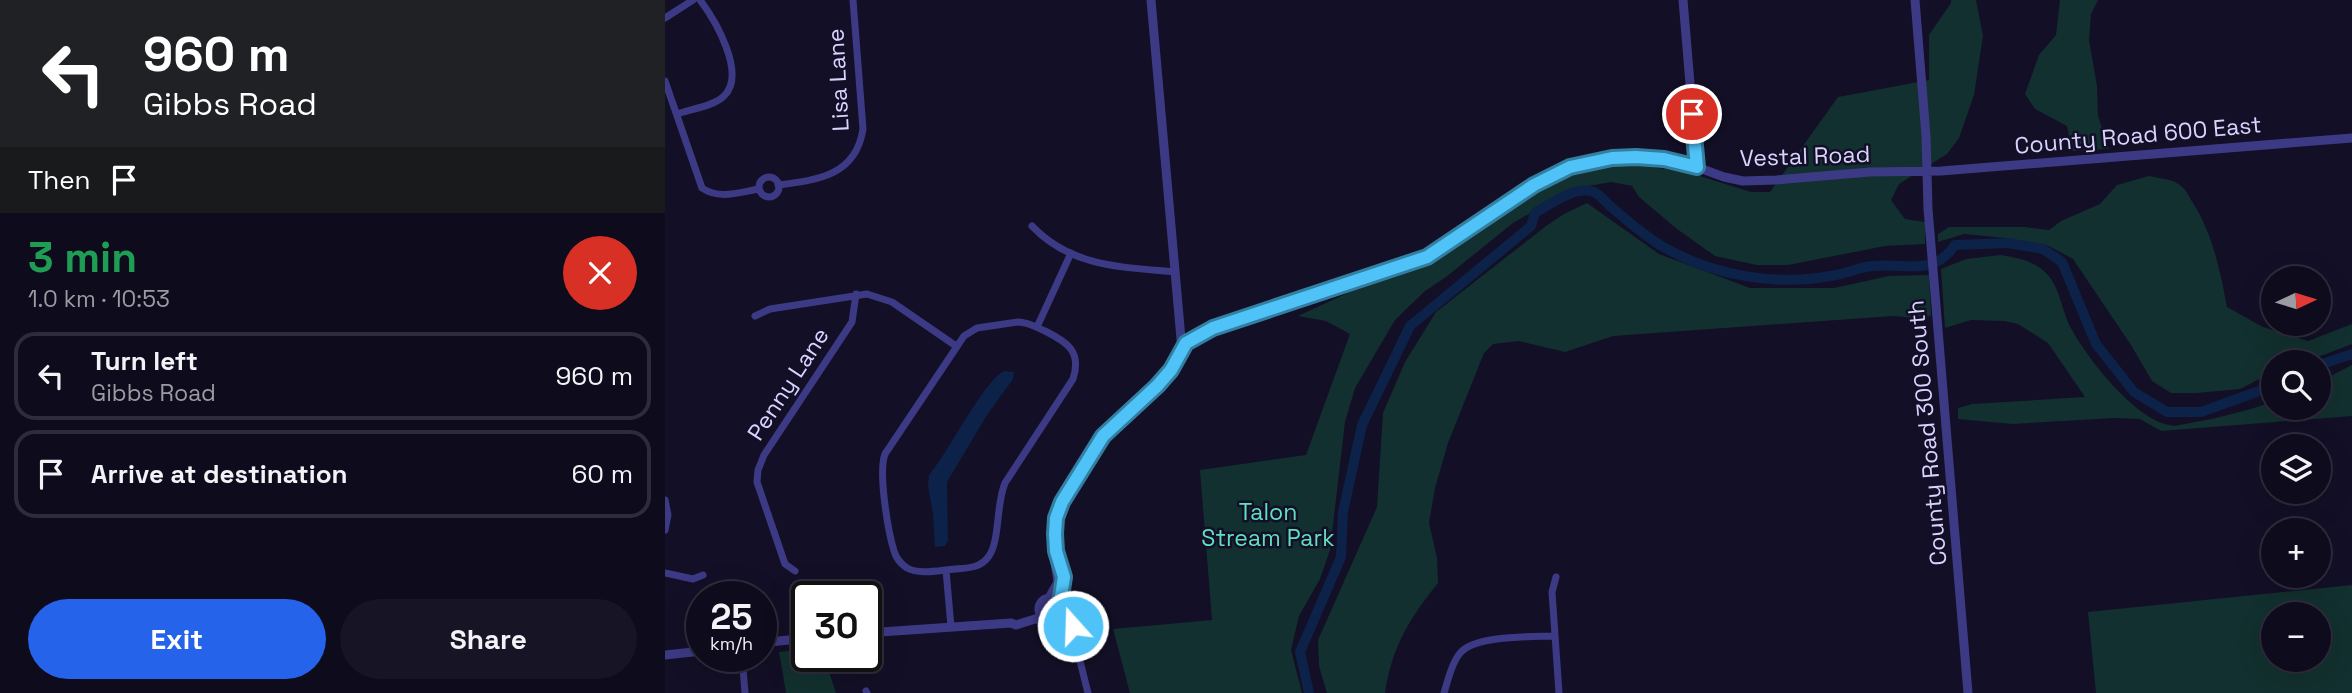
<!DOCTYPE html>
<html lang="en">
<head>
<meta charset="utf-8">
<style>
	:root { --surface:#0e0b1c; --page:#171425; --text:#f1f3f6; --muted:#9b9ba3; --line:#2e2b3b; --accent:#2563eb }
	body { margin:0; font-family:"Space Grotesk",sans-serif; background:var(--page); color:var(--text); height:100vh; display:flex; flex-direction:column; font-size:26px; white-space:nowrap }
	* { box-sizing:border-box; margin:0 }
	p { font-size:23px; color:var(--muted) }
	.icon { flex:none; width:38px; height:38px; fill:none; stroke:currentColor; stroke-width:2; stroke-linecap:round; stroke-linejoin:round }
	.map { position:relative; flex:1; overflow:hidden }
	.drawer { display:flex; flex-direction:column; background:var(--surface); width:665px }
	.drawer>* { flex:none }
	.guide { background:#202124; color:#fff; overflow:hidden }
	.needle { width:46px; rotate:86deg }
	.controls { position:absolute; left:1596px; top:266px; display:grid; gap:14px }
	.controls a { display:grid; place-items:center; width:70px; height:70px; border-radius:50%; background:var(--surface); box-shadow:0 7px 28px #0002,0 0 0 2px var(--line); font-size:35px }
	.speed { position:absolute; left:21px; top:581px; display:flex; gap:14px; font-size:35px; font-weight:700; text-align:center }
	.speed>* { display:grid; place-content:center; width:91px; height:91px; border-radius:50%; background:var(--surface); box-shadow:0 7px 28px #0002,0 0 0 2px var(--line); line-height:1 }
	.speed small { font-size:18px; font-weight:400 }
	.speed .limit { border:4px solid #111; border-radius:10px; background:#fff; color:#111 }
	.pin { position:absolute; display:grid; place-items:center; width:60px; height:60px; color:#fff; margin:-30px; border:4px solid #fff; border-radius:50%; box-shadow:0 2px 7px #0007 }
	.me { position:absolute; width:77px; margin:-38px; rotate:340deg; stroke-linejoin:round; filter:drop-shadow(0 0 5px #0008) }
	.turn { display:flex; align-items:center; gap:24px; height:147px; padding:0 28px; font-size:32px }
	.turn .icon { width:91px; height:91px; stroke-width:2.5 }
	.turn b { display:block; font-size:49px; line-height:60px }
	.then { display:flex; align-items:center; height:66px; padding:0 28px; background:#0003; gap:14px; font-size:26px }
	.round { display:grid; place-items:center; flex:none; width:74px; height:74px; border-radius:37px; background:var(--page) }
	.summary { display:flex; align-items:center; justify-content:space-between; height:119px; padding:0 28px }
	h1 { font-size:42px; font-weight:700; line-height:52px; color:#1e9e55 }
	.cta { display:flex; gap:14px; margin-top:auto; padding:14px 28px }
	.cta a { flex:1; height:80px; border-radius:42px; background:var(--accent); color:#fff; font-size:28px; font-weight:700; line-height:80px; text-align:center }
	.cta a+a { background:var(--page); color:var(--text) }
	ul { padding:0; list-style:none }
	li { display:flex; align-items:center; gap:21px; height:88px; margin:0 14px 10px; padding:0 14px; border:4px solid var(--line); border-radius:21px }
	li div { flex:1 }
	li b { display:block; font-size:26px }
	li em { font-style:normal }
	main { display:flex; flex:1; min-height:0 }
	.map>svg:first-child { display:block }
</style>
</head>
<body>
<main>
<section class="drawer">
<div class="guide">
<div class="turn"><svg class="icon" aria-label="left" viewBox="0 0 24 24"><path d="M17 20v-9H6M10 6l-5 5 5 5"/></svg><div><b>960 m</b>Gibbs Road</div></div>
<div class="then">Then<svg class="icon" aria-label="arrive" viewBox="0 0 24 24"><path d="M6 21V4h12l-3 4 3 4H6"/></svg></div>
</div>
<div class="summary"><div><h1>3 min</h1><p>1.0 km · 10:53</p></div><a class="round" style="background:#d93025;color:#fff"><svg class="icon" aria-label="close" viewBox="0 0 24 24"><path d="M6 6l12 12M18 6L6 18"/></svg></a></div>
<ul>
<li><svg class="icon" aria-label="left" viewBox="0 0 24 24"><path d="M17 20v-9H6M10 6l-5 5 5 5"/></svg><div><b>Turn left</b><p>Gibbs Road</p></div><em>960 m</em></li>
<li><svg class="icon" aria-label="arrive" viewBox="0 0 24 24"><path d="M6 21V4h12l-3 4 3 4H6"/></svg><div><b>Arrive at destination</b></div><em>60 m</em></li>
</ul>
<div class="cta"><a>Exit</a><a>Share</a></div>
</section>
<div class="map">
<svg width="1687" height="693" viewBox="0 0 1687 693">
	<rect width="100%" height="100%" fill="#130f26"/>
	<path fill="#12302f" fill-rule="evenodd" d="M1286,0H1311L1318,36L1309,95L1294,138L1282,154L1234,184L1226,200L1240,219L1260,222V244L1220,246L1123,265H1092L1050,256L1012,229L974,197L967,186L946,182L907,189L848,223L781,277L760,291L730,320L690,388L680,422L665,550L655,579L634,616L626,650L637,693H465L448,629L547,620L535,470L641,455L685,334L661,321L633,316L689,290L763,263L861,197L910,172L964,164L1022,172L1086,192H1105L1173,97L1264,80V35L1286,3Z
		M1395,0H1433L1426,14L1424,40L1432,86L1433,116L1444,149L1407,151L1402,126L1370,109L1360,94L1374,55L1391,35Z
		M1484,176C1494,178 1507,179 1515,185C1521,189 1524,197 1528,203C1548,235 1555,270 1562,307L1598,327L1643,341L1687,324V344L1640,362H1608V372L1575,389L1532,393H1506L1487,381L1466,345L1408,259L1382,245L1340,238L1299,234L1273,242V234L1284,227H1360L1384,230L1396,221L1435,204L1452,185Z
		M922,203L994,254L1085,288H1169L1224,276L1264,275L1266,316L1251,318L1228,316L948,336L900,352L854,341L828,344L819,353L783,443L770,488L764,523L772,558L773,583C744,619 727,647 720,693H662L654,666L653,640L712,507L718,413L740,362L771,312L881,226L899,214Z
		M1336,255C1352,258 1367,260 1380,272C1396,287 1396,311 1407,330C1423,359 1470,419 1504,425C1511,427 1519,424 1525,423C1554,418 1580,411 1608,402V408H1654V382L1687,365V416L1496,431L1475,419L1449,418L1348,424L1293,419V408L1307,404L1420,397L1383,343L1353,324L1339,321L1306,320L1280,328L1276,269L1301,259Z
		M1687,585V693H1431L1423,612ZM1608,614H1654V660H1608Z
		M142,649V656H159L171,693H121L114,652Z"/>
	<path fill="#0c2248" d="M339,371L349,372L348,379L322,415L282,482L283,540L280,546L270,547L268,514L263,486L264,475C284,452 317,383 339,371Z"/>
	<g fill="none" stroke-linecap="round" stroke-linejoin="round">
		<path stroke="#0c2248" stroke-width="10" d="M1654,365L1687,354
			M644,693L635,652L676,557L678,512L697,425L745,326L866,226L870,213C886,204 910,185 929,192C934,194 940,201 945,206C960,219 978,234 995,245C1047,276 1112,287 1171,275C1183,273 1195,267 1207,266C1240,262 1267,278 1290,245L1343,243L1378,249L1397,262L1431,344L1469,392L1502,412H1536L1608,386"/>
		<path stroke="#3d3a85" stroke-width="7" d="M0,18L28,0
			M0,81L37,188C54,200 75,192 94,189
			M12,114C26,109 49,106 59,96C82,74 50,20 35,0
			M94 187a10 10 0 1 1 20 0a10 10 0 1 1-20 0Z
			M113,185C154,180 191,175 198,129L188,0
			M367,226C406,267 456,267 510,272
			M90,316L105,309L202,294L227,302L291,346
			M353,322C363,322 371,327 380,331C402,342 417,351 408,379L340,483C331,504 335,540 324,556C316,568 303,568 290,569C275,570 255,575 242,568C236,564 231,558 229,551C223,531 213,473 220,454L299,336L312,328Z
			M372,327L406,253
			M0,500L3,515L0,530
			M281,570L286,627
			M130,571L120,564L92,482L93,470L99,455L187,322L191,294
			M0,573L28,579L38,575
			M891,577L887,592L894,693
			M396,607L408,626L407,629L423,693
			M388,620L395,622L407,629
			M77,656L80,693
			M201,691L202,693
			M779,693C783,680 787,662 796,652C812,635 867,637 890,636"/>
		<path stroke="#3d3a85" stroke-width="9" d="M486,0L517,350
			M1018,0L1032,167
			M1250,0L1261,136L1263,209L1303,693
			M391,551C402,568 397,585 395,603
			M374 609a11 11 0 1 1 22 0a11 11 0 1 1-22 0Z
			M384,598L393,582L389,557L390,527L393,510L402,492L438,436L492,386L506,370L521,343L548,328L762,257L868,185L890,173L925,161L971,157L999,160L1029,166L1059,177L1078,181L1111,180L1205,172L1276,171L1687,138
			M201,633L346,623L351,625L370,619L380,620
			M96,643L142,638
			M0,655L37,651"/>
	</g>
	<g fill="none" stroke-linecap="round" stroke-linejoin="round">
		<g stroke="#337fa1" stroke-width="18">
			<path id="route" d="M408,626L395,603L399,577L391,551L390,534L391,518L397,502L438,436L492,386L506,370L521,343L548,328L762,257L869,185L905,167L947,158L971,157L999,159L1032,167L1027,114"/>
		</g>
		<use href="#route" stroke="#4fc3f7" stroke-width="12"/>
	</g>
	<g text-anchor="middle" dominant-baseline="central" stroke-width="5" stroke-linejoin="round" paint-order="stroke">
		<g font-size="23" fill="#d9d4ff" stroke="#130f26">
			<text transform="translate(173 80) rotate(-93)">Lisa Lane</text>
			<text transform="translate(1473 135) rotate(-5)">County Road 600 East</text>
			<text transform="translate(1140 156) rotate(-2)">Vestal Road</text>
			<text transform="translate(123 384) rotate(-57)">Penny Lane</text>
			<text transform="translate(1262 433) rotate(-95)">County Road 300 South</text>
		</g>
		<g font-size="23" fill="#5fe0c0" stroke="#130f26">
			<text x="603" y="512">Talon<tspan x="603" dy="26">Stream Park</tspan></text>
		</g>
	</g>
</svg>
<div class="controls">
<a><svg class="needle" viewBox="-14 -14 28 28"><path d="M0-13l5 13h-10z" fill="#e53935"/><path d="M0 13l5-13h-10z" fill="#9b9ba3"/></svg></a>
<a><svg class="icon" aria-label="search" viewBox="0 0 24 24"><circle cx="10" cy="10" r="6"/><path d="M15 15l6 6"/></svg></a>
<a><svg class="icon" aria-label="layers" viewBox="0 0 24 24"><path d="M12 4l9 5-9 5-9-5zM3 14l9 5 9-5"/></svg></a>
<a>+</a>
<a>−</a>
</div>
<div class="speed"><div>25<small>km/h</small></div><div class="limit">30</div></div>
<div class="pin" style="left:1027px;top:114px;background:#d93025"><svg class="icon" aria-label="arrive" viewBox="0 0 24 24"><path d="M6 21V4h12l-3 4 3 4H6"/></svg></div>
<svg class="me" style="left:408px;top:626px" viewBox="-20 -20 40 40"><circle r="17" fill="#4fc3f7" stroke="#fff" stroke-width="3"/><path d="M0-11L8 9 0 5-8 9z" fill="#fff"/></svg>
</div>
</main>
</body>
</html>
